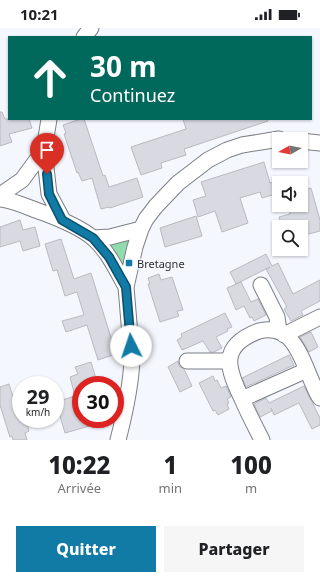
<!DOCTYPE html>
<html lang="fr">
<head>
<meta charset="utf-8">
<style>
	:root { --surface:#fff; --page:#f6f6f6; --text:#202124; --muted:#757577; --accent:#117aa5 }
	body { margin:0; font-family:"Noto Sans",sans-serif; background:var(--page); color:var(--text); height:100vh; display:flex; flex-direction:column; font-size:15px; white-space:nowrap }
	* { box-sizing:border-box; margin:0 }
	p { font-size:13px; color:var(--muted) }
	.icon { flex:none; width:22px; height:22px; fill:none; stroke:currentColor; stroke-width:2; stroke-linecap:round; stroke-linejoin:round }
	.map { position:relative; height:412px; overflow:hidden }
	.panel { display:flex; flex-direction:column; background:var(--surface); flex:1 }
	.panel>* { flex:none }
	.guide { position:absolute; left:8px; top:8px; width:304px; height:84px; border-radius:0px; box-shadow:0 1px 3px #0004; background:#00695c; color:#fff; overflow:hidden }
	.needle { width:26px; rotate:261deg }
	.buttons { position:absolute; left:272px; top:104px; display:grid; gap:8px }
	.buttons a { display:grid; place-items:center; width:36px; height:36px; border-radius:0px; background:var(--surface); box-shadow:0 1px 3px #0004; font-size:20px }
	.speed { position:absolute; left:12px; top:348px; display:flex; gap:8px; font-size:20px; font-weight:700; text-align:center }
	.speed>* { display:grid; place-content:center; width:52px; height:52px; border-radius:50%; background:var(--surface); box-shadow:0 1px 3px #0004; line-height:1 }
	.speed small { font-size:10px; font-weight:400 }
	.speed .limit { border:6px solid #d22; background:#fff; color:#111 }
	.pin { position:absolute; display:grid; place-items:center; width:34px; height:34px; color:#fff; margin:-41px -17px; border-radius:50% 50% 50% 0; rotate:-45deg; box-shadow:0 0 4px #0007 }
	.pin .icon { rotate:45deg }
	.me { position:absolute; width:44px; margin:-22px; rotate:356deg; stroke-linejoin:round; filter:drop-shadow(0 0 3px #0008) }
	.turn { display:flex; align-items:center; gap:14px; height:84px; padding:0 16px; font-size:18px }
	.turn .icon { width:52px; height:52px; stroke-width:2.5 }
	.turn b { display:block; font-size:28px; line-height:34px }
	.eta { display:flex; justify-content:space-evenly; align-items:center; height:68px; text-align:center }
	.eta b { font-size:24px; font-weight:800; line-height:28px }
	.cta { display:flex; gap:8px; margin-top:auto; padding:8px 16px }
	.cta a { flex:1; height:46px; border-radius:0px; background:var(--accent); color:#fff; font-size:16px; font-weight:800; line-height:46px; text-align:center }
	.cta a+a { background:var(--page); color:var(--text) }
	.status { display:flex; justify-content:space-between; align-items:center; height:28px; padding:0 20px; background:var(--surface); direction:ltr }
	.status svg { height:11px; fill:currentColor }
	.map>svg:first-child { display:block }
</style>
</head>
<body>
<div class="status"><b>10:21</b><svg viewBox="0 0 49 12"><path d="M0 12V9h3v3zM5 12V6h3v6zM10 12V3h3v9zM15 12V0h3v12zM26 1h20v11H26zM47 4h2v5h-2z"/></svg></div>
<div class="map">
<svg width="320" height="412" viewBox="0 0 320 412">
	<rect width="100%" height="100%" fill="#f5f7fe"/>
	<path fill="#90dcad" d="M128,212L131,213L125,239H121L108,218L110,215Z"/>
	<path fill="#d9d9e1" stroke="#b9b9c1" d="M0,84H2L5,91H29L32,100L9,106L12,114L0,118Z
		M81,91H84L103,148L105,147L109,159L137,150L143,169L110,180L109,179L101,181L92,150L82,153L78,144L77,145L64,106L66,105L63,97Z
		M183,91H267L268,93L184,121L186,127L161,135L162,140L141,147L131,119L186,101Z
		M264,134L270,155L277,153L279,165L262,170L260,164L240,170L248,195L222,204L215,183L198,189L193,172L206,168L201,154Z
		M311,160L320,192V203L301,208V199H282L279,189L290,186L288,179L301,177V163Z
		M196,188L202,208L165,219L160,200Z
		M20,192L23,202L35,199L40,218L23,223L20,213L0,219V199Z
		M61,211L74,251L91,245L116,326L98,332L87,297L66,304L62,293L84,287L77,264L65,268L57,242L53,243L45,216Z
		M266,226L272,238L278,235L293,266L320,252V273L301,283L303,287L291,293L284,281L287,279L266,241L270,239L236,256L230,244Z
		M159,246L161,252L172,249L183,282L177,283L179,288L160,294L148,256H150L148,250Z
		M241,254L251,274L258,271L266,287L254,293L252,289L250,290L244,278L236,282L227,260Z
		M225,285L232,299L227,301L228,303L216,309L222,320L214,324H210L203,313L182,322L177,312L182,309L181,306Z
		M311,304L318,319L309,324L300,309Z
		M289,327L294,337L246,359L242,350Z
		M178,333L179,338L184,341L192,358L180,364L168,339Z
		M91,334L98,357H81V391H102L103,394L65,405L56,374L75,368L70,349L78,346L75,339Z
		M213,348L215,353L217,352L221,360L226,358L231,369L227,371L229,375L227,376L229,381L218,387L215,382L213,383L199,355Z
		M9,356L18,385L21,384V391H26L29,403L25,405L27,412H13L12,408L10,409L8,403L0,377V359Z
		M304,358L320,390V397L312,401L299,375L274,387L271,380L272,383L260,389L254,376L266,370L269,375Z"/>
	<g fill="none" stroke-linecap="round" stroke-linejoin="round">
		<g stroke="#7d7f86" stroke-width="17">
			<path id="minor" d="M84,9L91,0
				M301,113L320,115
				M44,122L49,166L63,192
				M0,167L22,152L44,122L49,91
				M0,171C16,173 29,180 44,185C60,191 80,199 93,210C108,223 117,243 126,259
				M93,210L110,209L141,201
				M261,257L277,289L279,303
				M284,307L320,289
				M187,333H223L229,335
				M242,371L307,342
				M118,412C125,385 131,359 132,331L126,259L135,219L141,201L146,191L156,178L178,155L208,132L227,122L242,117L279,111
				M262,412C255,398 248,385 242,371C227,340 219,318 259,303C269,300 281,302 289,310C300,321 307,343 313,356C315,361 317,366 320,370"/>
		</g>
		<use href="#minor" stroke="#fff" stroke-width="15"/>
	</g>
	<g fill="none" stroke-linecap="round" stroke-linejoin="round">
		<g stroke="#0b4f6b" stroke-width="10">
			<path id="route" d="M47,146L49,166L62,192L93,210L109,229L126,259L131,318"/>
		</g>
		<use href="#route" stroke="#117aa5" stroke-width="7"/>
	</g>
	<rect fill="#117aa5" stroke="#f5f7fe" stroke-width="1.5" x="125" y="231" width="8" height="8" rx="2"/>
	<g text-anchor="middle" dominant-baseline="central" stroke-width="3" stroke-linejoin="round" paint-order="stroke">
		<g font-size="11" fill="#2e2e31" stroke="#f5f7fe" text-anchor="start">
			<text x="137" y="235">Bretagne</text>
		</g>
	</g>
</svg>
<div class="buttons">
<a><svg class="needle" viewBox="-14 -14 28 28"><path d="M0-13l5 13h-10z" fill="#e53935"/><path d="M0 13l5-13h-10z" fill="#757577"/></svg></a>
<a><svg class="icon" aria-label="sound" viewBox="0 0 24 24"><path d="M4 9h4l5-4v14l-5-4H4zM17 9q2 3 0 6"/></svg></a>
<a><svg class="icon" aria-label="search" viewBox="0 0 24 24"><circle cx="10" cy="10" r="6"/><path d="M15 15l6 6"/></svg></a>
</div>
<div class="speed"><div>29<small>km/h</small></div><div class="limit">30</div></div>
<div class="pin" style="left:47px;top:146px;background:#d93025"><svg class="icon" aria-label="arrive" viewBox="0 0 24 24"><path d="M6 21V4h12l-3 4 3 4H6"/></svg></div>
<svg class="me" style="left:131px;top:318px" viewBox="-20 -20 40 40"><circle r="19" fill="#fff"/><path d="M0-13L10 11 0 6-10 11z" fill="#117aa5"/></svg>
<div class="guide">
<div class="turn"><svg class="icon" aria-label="ahead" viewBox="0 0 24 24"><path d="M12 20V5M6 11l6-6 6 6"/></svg><div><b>30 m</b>Continuez</div></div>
</div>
</div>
<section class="panel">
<div class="eta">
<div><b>10:22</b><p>Arrivée</p></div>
<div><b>1</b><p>min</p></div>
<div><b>100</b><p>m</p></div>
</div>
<div class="cta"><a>Quitter</a><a>Partager</a></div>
</section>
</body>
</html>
